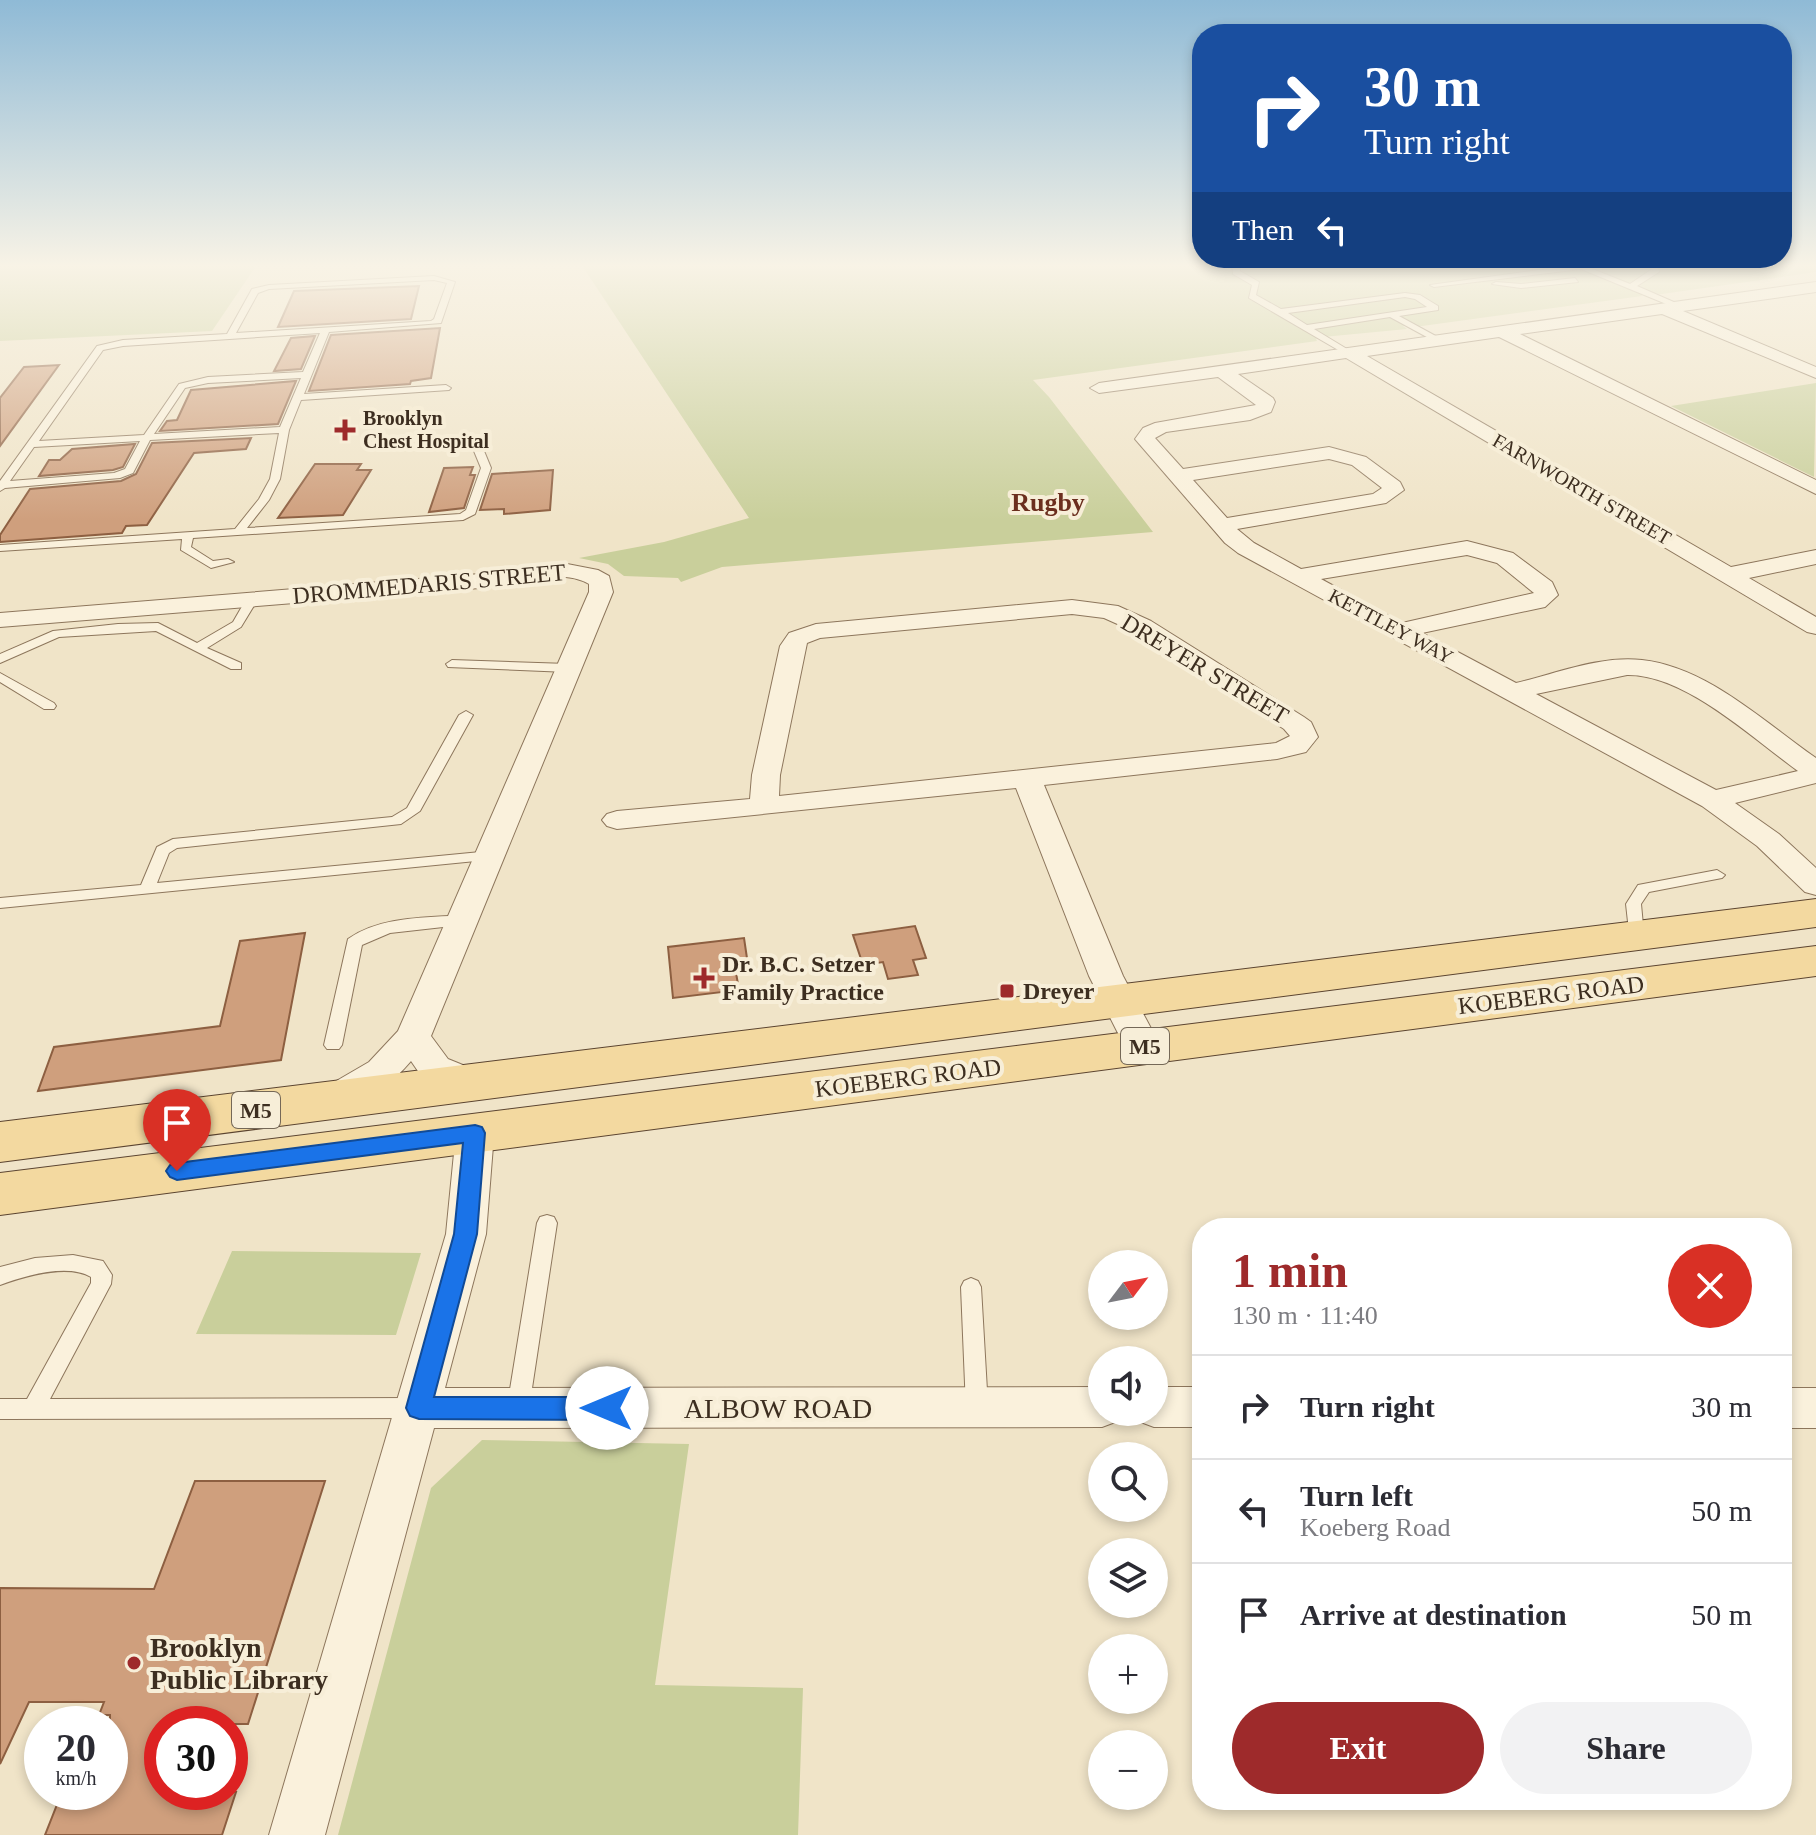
<!DOCTYPE html>
<html lang="en">
<head>
<meta charset="utf-8">
<style>
	:root { --surface:#fff; --page:#f2f2f3; --text:#2b2b33; --muted:#7c7c81; --line:#e1e1e2; --accent:#9e2a2b }
	body { margin:0; font-family:Georgia,serif; background:var(--page); color:var(--text); height:100vh; display:flex; flex-direction:column; font-size:30px; white-space:nowrap }
	* { box-sizing:border-box; margin:0 }
	p { font-size:26px; color:var(--muted) }
	.icon { flex:none; width:44px; height:44px; fill:none; stroke:currentColor; stroke-width:2; stroke-linecap:round; stroke-linejoin:round }
	.map { position:relative; flex:1; overflow:hidden }
	.drawer { position:absolute; left:1192px; top:1218px; width:600px; height:592px; display:flex; flex-direction:column; background:var(--surface); border-radius:32px; box-shadow:0 4px 12px #0003 }
	.drawer>* { flex:none }
	.guide { position:absolute; left:1192px; top:24px; width:600px; height:244px; border-radius:32px; box-shadow:0 4px 12px #0003; background:#1a4fa0; color:#fff; overflow:hidden }
	.needle { width:52px; rotate:58deg }
	.buttons { position:absolute; left:1088px; top:1250px; display:grid; gap:16px }
	.buttons a { display:grid; place-items:center; width:80px; height:80px; border-radius:50%; background:var(--surface); box-shadow:0 4px 12px #0003; font-size:40px }
	.speed { position:absolute; left:24px; top:1706px; display:flex; gap:16px; font-size:40px; font-weight:700; text-align:center }
	.speed>* { display:grid; place-content:center; width:104px; height:104px; border-radius:50%; background:var(--surface); box-shadow:0 4px 12px #0003; line-height:1 }
	.speed small { font-size:20px; font-weight:400 }
	.speed .limit { border:12px solid #d22; background:#fff; color:#111 }
	.pin { position:absolute; display:grid; place-items:center; width:68px; height:68px; color:#fff; margin:-82px -34px; border-radius:50% 50% 50% 0; rotate:-45deg; box-shadow:0 0 8px #0007 }
	.pin .icon { rotate:45deg }
	.me { position:absolute; width:88px; margin:-44px; rotate:270deg; stroke-linejoin:round; filter:drop-shadow(0 0 6px #0008) }
	.turn { display:flex; align-items:center; gap:28px; height:168px; padding:0 40px; font-size:36px }
	.turn .icon { width:104px; height:104px; stroke-width:2.5 }
	.turn b { display:block; font-size:56px; line-height:68px }
	.then { display:flex; align-items:center; height:76px; padding:0 40px; background:#0003; gap:16px; font-size:30px }
	.round { display:grid; place-items:center; flex:none; width:84px; height:84px; border-radius:42px; background:var(--page) }
	.overview { display:flex; align-items:center; justify-content:space-between; height:136px; padding:0 40px }
	h1 { font-size:48px; font-weight:700; line-height:60px; color:var(--accent) }
	.primary-button { display:flex; gap:16px; margin-top:auto; padding:16px 40px }
	.primary-button a { flex:1; height:92px; border-radius:48px; background:var(--accent); color:#fff; font-size:32px; font-weight:700; line-height:92px; text-align:center }
	.primary-button a+a { background:var(--page); color:var(--text) }
	ul { padding:0; list-style:none }
	li { display:flex; align-items:center; gap:24px; height:104px; padding:0 40px; border-top:2px solid var(--line) }
	li div { flex:1 }
	li b { display:block; font-size:30px }
	li em { font-style:normal }
	.map>svg:first-child { display:block }
</style>
</head>
<body>
<div class="map">
<svg width="1816" height="1835" viewBox="0 0 1816 1835">
	<rect width="100%" height="100%" fill="#f0e4c8"/>
	<path fill="#c9cf9b" d="M0,264H263L256,266L212,331L0,341Z
		M581,264H1816V272L1662,294L1640,293L1642,296L1422,326H1403L1407,329L1323,337L1316,339L1317,341L1033,380L1049,397L1153,532L722,567L681,582L678,578L624,576L608,564L579,558L664,542L749,518Z
		M1816,383L1814,477L1671,406Z
		M232,1251L421,1253L396,1335L196,1334Z
		M482,1440L689,1444L655,1685L803,1688L798,1835H338L431,1488Z"/>
	<path fill="#cf9f7d" stroke="#8d5f41" stroke-width="2" d="M419,286L411,319L278,327L294,291Z
		M440,328L431,378L411,381L410,384L309,391L331,335Z
		M315,336L301,369L274,371L291,338Z
		M59,365L0,446V398L24,367Z
		M296,381L278,424L160,431L167,421L177,420L191,390Z
		M251,438L246,449L194,453L147,525L126,526L122,533L0,542V535L30,489L121,481L136,474L152,443Z
		M135,444L123,467L113,470L39,476L49,460H60L72,449Z
		M315,464H361L357,470H371L343,515L278,518Z
		M473,467L470,475H475L464,508L429,512L444,468Z
		M553,470L550,510L504,514V509L480,510L492,474Z
		M915,926L926,958L913,960L918,975L888,979L883,962L863,965L853,935Z
		M305,933L281,1060L38,1091L54,1047L220,1026L240,941Z
		M744,938L748,965L735,967L739,990L673,998L668,947Z
		M195,1481H325L248,1724H162V1792H236L222,1835H45L62,1792H110V1715H99L104,1702H29L0,1764V1588L154,1589Z"/>
	<g fill="none" stroke-linecap="round" stroke-linejoin="round">
		<g stroke="#8d765c" stroke-width="2">
			<path id="lane" d="M1232,264H1240V271L1259,282L1256,295L1281,309L1405,293L1420,295L1438,306V310L1399,316L1443,340L1436,342L1390,317L1314,329L1352,352L1345,354L1249,298L1252,285L1233,274ZM1405,297L1415,299L1427,307L1307,325L1288,313Z
				M1582,264H1606L1590,268L1630,284L1652,269L1649,264H1657L1659,272L1637,286L1683,306L1676,308L1581,269L1434,287L1430,285Z
				M434,276L455,282L441,323L329,332L304,394L446,385L451,388L449,390L301,400L289,430L280,479L269,500L247,528L460,514L466,510L481,468L474,451L479,448L484,451L491,468L475,514L463,520L193,538L191,547L213,561L228,559L234,562L211,568L181,550L182,539L0,551V545L235,529L259,499L270,479L279,433L150,440L133,473L120,478L5,488L0,491V481L97,346L123,340L227,334L252,289L269,285ZM434,280L447,283L434,319L431,321L236,333L258,293L269,289ZM320,333L303,372L208,377L179,384L144,435L39,441L103,350L123,346ZM301,378L280,427L154,434L185,388L208,383ZM140,441L125,469L114,473L10,481L34,447Z
				M1575,278L1578,282L1521,288L1492,284L1496,282L1521,284Z
				M252,595L258,599L241,627L207,648L241,663V669H231L156,631L59,637L0,663V654L53,631L118,624L158,623L197,643L233,622L248,596Z
				M452,660L568,664L574,668L568,672L448,667L446,664Z
				M0,673L54,703L56,706L54,709H44L0,682Z
				M466,711L473,715L420,811L401,824L177,848L169,853L157,883L491,851L499,856L496,859L0,908V898L141,885L157,847L173,839L392,817L407,808L459,715Z
				M1717,870L1725,875L1722,878L1649,892L1641,904L1644,936L1636,941L1630,940L1626,904L1638,885Z
				M464,915L472,920L470,924L390,933L362,945L342,1045L339,1049H327L324,1045L348,939C380,916 426,918 464,915Z
				M547,1215L554,1217L557,1223L529,1408L526,1415L518,1418L510,1415L507,1408L537,1223L540,1217Z
				M73,1255L103,1261L112,1275L111,1284L50,1399L414,1398L422,1401L425,1408L422,1415L414,1418L0,1419V1399H27L91,1283V1277C67,1263 25,1276 0,1285V1267L35,1258Z
				M971,1278L978,1281L981,1287L988,1408L985,1415L977,1418L969,1415L966,1408L961,1287L964,1281Z"/>
		</g>
		<g stroke="#8d765c" stroke-width="2">
			<path id="street" d="M1816,282V292L1683,311L1816,367V378L1662,314L1520,334L1816,480V494L1499,337L1367,356L1731,567L1816,550V564L1749,578L1816,617V634L1807,632L1346,358L1238,374L1273,398L1275,402L1271,412L1250,420L1166,432L1155,438L1183,469L1329,447L1366,457L1400,482L1404,490L1386,503L1237,529L1254,543L1301,569L1467,541L1513,553L1552,582L1558,595L1545,607L1422,633L1516,683C1555,674 1601,655 1642,660C1707,667 1764,722 1816,758V783L1735,803L1779,834L1816,868V895L1805,892L1757,846L1702,806L1238,553L1225,543L1135,439L1143,428L1155,423L1256,405L1218,377L1099,393L1090,388L1099,383ZM1329,459L1352,465L1382,488L1373,494L1227,518L1193,480ZM1467,555L1497,563L1534,593L1402,623L1321,579ZM1627,675C1685,674 1752,738 1798,771L1716,790L1536,694Z
				M562,563L598,570L609,576L613,592L431,1036L448,1059L485,1074L490,1083L485,1092L472,1096L422,1077L411,1061C392,1083 357,1116 326,1107L321,1097L326,1087L369,1062L398,1031L589,592V584C561,568 522,582 492,587L0,627V613L492,573Z
				M1072,600L1118,606L1151,621L1304,717L1311,722L1318,737L1306,752L1277,759L1044,785L1123,976L1161,1047L1155,1056L1143,1060L1131,1056L1125,1047L1089,976L1016,788L617,829L607,826L602,820L607,814L617,811L750,799L752,775L780,646L789,633L816,624ZM1072,614L1104,618L1133,631L1284,729L1290,736L1276,743L779,796L780,775L807,643L820,638Z
				M475,1119L488,1123L494,1133L486,1234L445,1388L1102,1387V1412H1122L1118,1421L1102,1427L434,1428L325,1835H269L446,1234L456,1133L462,1123Z
				M1154,1387H1202V1427H1154L1138,1421L1134,1412H1154Z
				M1782,1388H1816V1428H1782Z"/>
		</g>
		<g stroke="#5b4430" stroke-width="2">
			<path id="primary" d="M1816,899V927L0,1162V1122Z
				M1816,946V976L0,1215V1173Z"/>
		</g>
		<use href="#lane" fill="#faf1dc" fill-rule="evenodd"/>
		<use href="#street" fill="#faf1dc" fill-rule="evenodd"/>
		<use href="#primary" fill="#f3d9a0" fill-rule="evenodd"/>
	</g>
	<linearGradient id="sky" x2="0" y2="1"><stop stop-color="#8fbad6"/><stop offset="0.51" stop-color="#f8f3e6"/><stop offset="1" stop-color="#f8f3e6" stop-opacity="0"/></linearGradient>
	<rect width="1816" height="521" fill="url(#sky)"/>
	<path fill="#1a73e8" stroke="#114b97" stroke-width="2" d="M475,1125L482,1127L485,1133L477,1234L434,1397H607L616,1400L620,1408L616,1416L607,1420L419,1419L410,1416L406,1408L454,1234L463,1143L177,1180L170,1177L166,1171L170,1165L177,1163Z"/>
	<g fill="#9e2a2b" stroke="#f7eed8" stroke-width="3">
		<path d="M341 418h8v8h8v8h-8v8h-8v-8h-8v-8h8z"/>
		<path d="M700 966h8v8h8v8h-8v8h-8v-8h-8v-8h8z"/>
		<rect x="999" y="983" width="16" height="16" rx="4"/>
		<circle cx="134" cy="1663" r="8"/>
	</g>
	<g text-anchor="middle" dominant-baseline="central" stroke-width="8" stroke-linejoin="round" paint-order="stroke">
		<g font-size="20" font-weight="bold" fill="#3d2e20" stroke="#f7eed8" text-anchor="start">
			<text x="363" y="418">Brooklyn<tspan x="363" dy="23">Chest Hospital</tspan></text>
		</g>
		<g font-size="20" fill="#3d2e20" stroke="#f7eed8">
			<text transform="translate(1582 489) rotate(30)">FARNWORTH STREET</text>
			<text transform="translate(1391 626) rotate(28)">KETTLEY WAY</text>
		</g>
		<g fill="#f7eed8" stroke="#756857" stroke-width="2">
			<rect x="1121" y="1028" width="48" height="36" rx="6"/>
			<rect x="232" y="1092" width="48" height="36" rx="6"/>
		</g>
		<g font-size="22" font-weight="bold" fill="#3d2e20">
			<text x="1145" y="1046">M5</text>
			<text x="256" y="1110">M5</text>
		</g>
		<g font-size="24" fill="#3d2e20" stroke="#f7eed8">
			<text transform="translate(429 584) rotate(-5)">DROMMEDARIS STREET</text>
			<text transform="translate(1205 669) rotate(31)">DREYER STREET</text>
			<text transform="translate(1551 995) rotate(-7)">KOEBERG ROAD</text>
			<text transform="translate(908 1078) rotate(-7)">KOEBERG ROAD</text>
		</g>
		<g font-size="24" font-weight="bold" fill="#3d2e20" stroke="#f7eed8" text-anchor="start">
			<text x="722" y="964">Dr. B.C. Setzer<tspan x="722" dy="28">Family Practice</tspan></text>
			<text x="1023" y="991">Dreyer</text>
		</g>
		<g font-size="26" font-weight="bold" fill="#6b2e1e" stroke="#f7eed8">
			<text x="1048" y="502">Rugby</text>
		</g>
		<g font-size="28" fill="#3d2e20" stroke="#f7eed8">
			<text x="778" y="1408">ALBOW ROAD</text>
		</g>
		<g font-size="28" font-weight="bold" fill="#3d2e20" stroke="#f7eed8" text-anchor="start">
			<text x="150" y="1647">Brooklyn<tspan x="150" dy="32">Public Library</tspan></text>
		</g>
	</g>
</svg>
<div class="buttons">
<a><svg class="needle" viewBox="-14 -14 28 28"><path d="M0-13l5 13h-10z" fill="#e53935"/><path d="M0 13l5-13h-10z" fill="#7c7c81"/></svg></a>
<a><svg class="icon" aria-label="sound" viewBox="0 0 24 24"><path d="M4 9h4l5-4v14l-5-4H4zM17 9q2 3 0 6"/></svg></a>
<a><svg class="icon" aria-label="search" viewBox="0 0 24 24"><circle cx="10" cy="10" r="6"/><path d="M15 15l6 6"/></svg></a>
<a><svg class="icon" aria-label="layers" viewBox="0 0 24 24"><path d="M12 4l9 5-9 5-9-5zM3 14l9 5 9-5"/></svg></a>
<a>+</a>
<a>−</a>
</div>
<div class="speed"><div>20<small>km/h</small></div><div class="limit">30</div></div>
<div class="pin" style="left:177px;top:1171px;background:#d93025"><svg class="icon" aria-label="arrive" viewBox="0 0 24 24"><path d="M6 21V4h12l-3 4 3 4H6"/></svg></div>
<svg class="me" style="left:607px;top:1408px" viewBox="-20 -20 40 40"><circle r="19" fill="#fff"/><path d="M0-13L10 11 0 6-10 11z" fill="#1a73e8"/></svg>
<div class="guide">
<div class="turn"><svg class="icon" aria-label="right" viewBox="0 0 24 24"><path d="M7 20v-9h11M14 6l5 5-5 5"/></svg><div><b>30 m</b>Turn right</div></div>
<div class="then">Then<svg class="icon" aria-label="left" viewBox="0 0 24 24"><path d="M17 20v-9H6M10 6l-5 5 5 5"/></svg></div>
</div>
<section class="drawer">
<div class="overview"><div><h1>1 min</h1><p>130 m · 11:40</p></div><a class="round" style="background:#d93025;color:#fff"><svg class="icon" aria-label="close" viewBox="0 0 24 24"><path d="M6 6l12 12M18 6L6 18"/></svg></a></div>
<ul>
<li><svg class="icon" aria-label="right" viewBox="0 0 24 24"><path d="M7 20v-9h11M14 6l5 5-5 5"/></svg><div><b>Turn right</b></div><em>30 m</em></li>
<li><svg class="icon" aria-label="left" viewBox="0 0 24 24"><path d="M17 20v-9H6M10 6l-5 5 5 5"/></svg><div><b>Turn left</b><p>Koeberg Road</p></div><em>50 m</em></li>
<li><svg class="icon" aria-label="arrive" viewBox="0 0 24 24"><path d="M6 21V4h12l-3 4 3 4H6"/></svg><div><b>Arrive at destination</b></div><em>50 m</em></li>
</ul>
<div class="primary-button"><a>Exit</a><a>Share</a></div>
</section>
</div>
</body>
</html>
